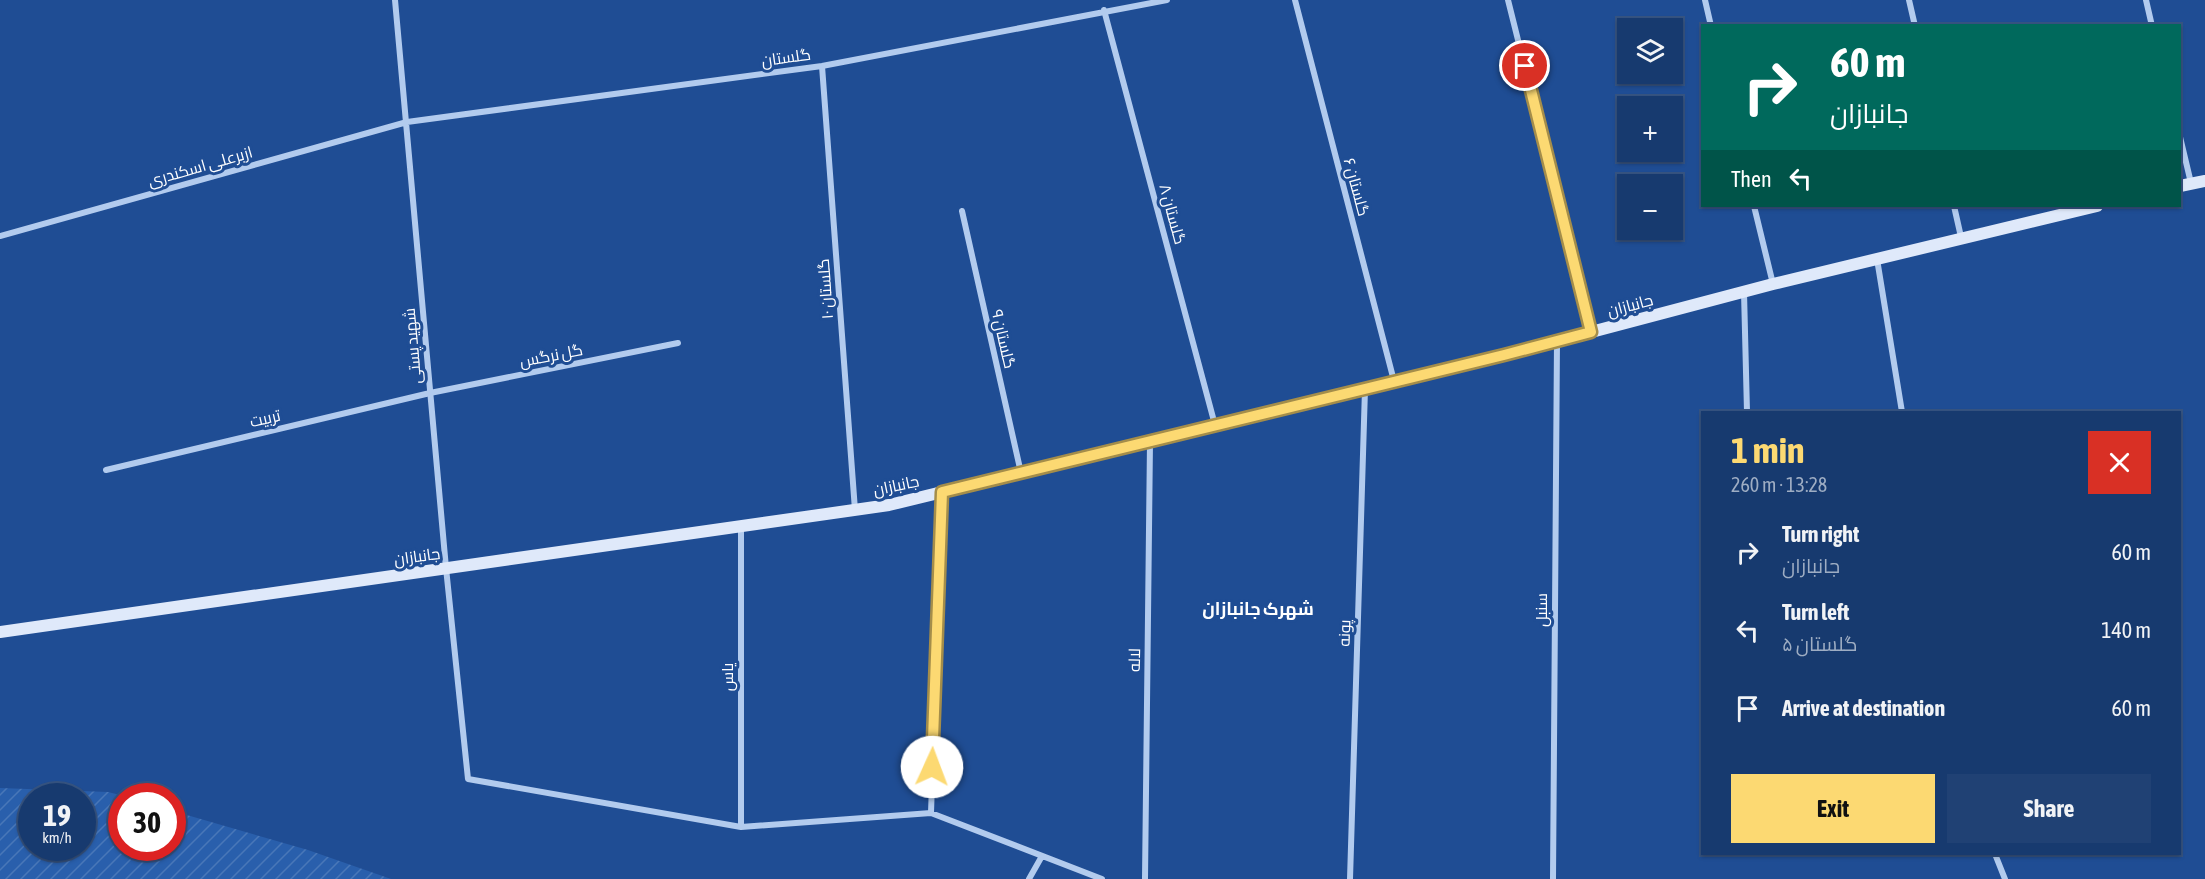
<!DOCTYPE html>
<html lang="en">
<head>
<meta charset="utf-8">
<style>
	:root { --surface:#173a6f; --page:#204174; --text:#f1f3f6; --muted:#9eadc3; --line:#365482; --accent:#fcd972 }
	body { margin:0; font-family:"Asap Condensed",Cairo,sans-serif; background:var(--page); color:var(--text); height:100vh; display:flex; flex-direction:column; font-size:22px; white-space:nowrap }
	* { box-sizing:border-box; margin:0 }
	p { font-size:20px; color:var(--muted) }
	.icon { flex:none; width:33px; height:33px; fill:none; stroke:currentColor; stroke-width:2; stroke-linecap:round; stroke-linejoin:round }
	.map { position:relative; flex:1; overflow:hidden }
	.sheet { position:absolute; left:1701px; top:411px; width:480px; height:444px; display:flex; flex-direction:column; background:var(--surface); border-radius:0px; box-shadow:0 2px 4px #0004,0 0 0 2px var(--line) }
	.sheet>* { flex:none }
	.hud { position:absolute; left:1701px; top:24px; width:480px; height:183px; border-radius:0px; box-shadow:0 2px 4px #0004,0 0 0 2px var(--line); background:#00695c; color:#fff; overflow:hidden }
	.controls { position:absolute; left:1617px; top:18px; display:grid; gap:12px }
	.controls a { display:grid; place-items:center; width:66px; height:66px; border-radius:0px; background:var(--surface); box-shadow:0 2px 4px #0004,0 0 0 2px var(--line); font-size:30px }
	.speed { position:absolute; left:18px; top:783px; display:flex; gap:12px; font-size:30px; font-weight:700; text-align:center }
	.speed>* { display:grid; place-content:center; width:78px; height:78px; border-radius:50%; background:var(--surface); box-shadow:0 2px 4px #0004,0 0 0 2px var(--line); line-height:1 }
	.speed small { font-size:15px; font-weight:400 }
	.speed .limit { border:9px solid #d22; background:#fff; color:#111 }
	.pin { position:absolute; display:grid; place-items:center; width:51px; height:51px; color:#fff; margin:-26px; border:3px solid #fff; border-radius:50%; box-shadow:0 2px 6px #0007 }
	.me { position:absolute; width:66px; margin:-33px; rotate:2deg; stroke-linejoin:round; filter:drop-shadow(0 0 4px #0008) }
	.turn { display:flex; align-items:center; gap:21px; height:126px; padding:0 30px; font-size:27px }
	.turn .icon { width:78px; height:78px; stroke-width:2.5 }
	.turn b { display:block; font-size:42px; line-height:51px }
	.then { display:flex; align-items:center; height:57px; padding:0 30px; background:#0003; gap:12px; font-size:22px }
	.round { display:grid; place-items:center; flex:none; width:63px; height:63px; border-radius:0px; background:var(--page) }
	.overview { display:flex; align-items:center; justify-content:space-between; height:102px; padding:0 30px }
	h1 { font-size:36px; font-weight:700; line-height:45px; color:var(--accent) }
	.button { display:flex; gap:12px; margin-top:auto; padding:12px 30px }
	.button a { flex:1; height:69px; border-radius:0px; background:var(--accent); color:#111; font-size:24px; font-weight:700; line-height:69px; text-align:center }
	.button a+a { background:var(--page); color:var(--text) }
	ul { padding:0; list-style:none }
	li { display:flex; align-items:center; gap:18px; height:78px; padding:0 30px }
	li div { flex:1 }
	li b { display:block; font-size:22px }
	li em { font-style:normal }
	.map>svg:first-child { display:block }
</style>
</head>
<body>
<div class="map">
<svg width="2205" height="879" viewBox="0 0 2205 879">
	<defs>
		<pattern id="garden-furrows" width="10" height="10" patternUnits="userSpaceOnUse" patternTransform="scale(1.5)"><rect width="10" height="10" fill="#295fac"/><path d="M-1 1l2-2M0 10L10 0M9 11l2-2" fill="none" stroke="#4977b8"/></pattern>
	</defs>
	<rect width="100%" height="100%" fill="#1f4d94"/>
	<path fill="url(#garden-furrows)" fill-rule="evenodd" d="M0,788L108,792L124,796H122V848H172L173,811L308,850L391,879H0ZM32,796H82V848H32Z"/>
	<g fill="none" stroke-linecap="round" stroke-linejoin="round">
		<path stroke="#b2cbee" stroke-width="6" d="M395,0L446,568L468,779L741,827L931,813L1102,879
			M1295,0L1394,381
			M1508,0L1591,332
			M1705,0L1711,26
			M1909,0L1915,26
			M2146,0L2152,26
			M1104,10L1215,425
			M822,66L855,510
			M2180,137L2191,183
			M1754,206L1773,284
			M1954,206L1961,237
			M962,211L1021,473
			M0,236L407,122L822,66L1167,0
			M1877,259L1902,412
			M1744,292L1747,412
			M106,470L430,393L678,343
			M741,526V827
			M931,813L942,493
			M1995,854L2005,879
			M1029,879L1042,856
			M1145,879L1150,442
			M1350,879L1365,389
			M1553,879L1557,341"/>
		<path stroke="#dfe9fa" stroke-width="12" d="M2180,186L2205,181
			M0,632L889,505L1504,355L1773,284L2097,206"/>
	</g>
	<g fill="none" stroke-linecap="round" stroke-linejoin="round">
		<g stroke="#a48d4a" stroke-width="15">
			<path id="route" d="M932,767L942,492L1504,355L1591,332L1525,66"/>
		</g>
		<use href="#route" stroke="#fcd972" stroke-width="10"/>
	</g>
	<g text-anchor="middle" dominant-baseline="central" stroke-width="6" stroke-linejoin="round" paint-order="stroke">
		<g font-size="16" fill="#fff" stroke="#1f4d94">
			<text transform="translate(786 57) rotate(-8)">گلستان</text>
			<text transform="translate(200 166) rotate(-16)">ازبرعلی اسکندری</text>
			<text transform="translate(1357 187) rotate(75)">گلستان ۶</text>
			<text transform="translate(1173 214) rotate(75)">گلستان ۸</text>
			<text transform="translate(825 289) rotate(-94)">گلستان ۱۰</text>
			<text transform="translate(1630 305) rotate(-15)">جانبازان</text>
			<text transform="translate(1004 339) rotate(77)">گلستان ۹</text>
			<text transform="translate(412 346) rotate(-95)">شهید پستی</text>
			<text transform="translate(551 355) rotate(-11)">گل نرگس</text>
			<text transform="translate(265 418) rotate(-13)">تربیت</text>
			<text transform="translate(896 485) rotate(-12)">جانبازان</text>
			<text transform="translate(417 556) rotate(-8)">جانبازان</text>
			<text transform="translate(1541 610) rotate(-90)">سنبل</text>
			<text transform="translate(1344 633) rotate(-88)">پونه</text>
			<text transform="translate(1134 660) rotate(-89)">لاله</text>
			<text transform="translate(727 677) rotate(-90)">یاس</text>
		</g>
		<g font-size="18" font-weight="bold" fill="#fff" stroke="#1f4d94">
			<text x="1258" y="608">شهرک جانبازان</text>
		</g>
	</g>
</svg>
<div class="controls">
<a><svg class="icon" aria-label="layers" viewBox="0 0 24 24"><path d="M12 4l9 5-9 5-9-5zM3 14l9 5 9-5"/></svg></a>
<a>+</a>
<a>−</a>
</div>
<div class="speed"><div>19<small>km/h</small></div><div class="limit">30</div></div>
<div class="pin" style="left:1525px;top:66px;background:#d93025"><svg class="icon" aria-label="arrive" viewBox="0 0 24 24"><path d="M6 21V4h12l-3 4 3 4H6"/></svg></div>
<svg class="me" style="left:932px;top:767px" viewBox="-20 -20 40 40"><circle r="19" fill="#fff"/><path d="M0-13L10 11 0 6-10 11z" fill="#fcd972"/></svg>
<div class="hud">
<div class="turn"><svg class="icon" aria-label="right" viewBox="0 0 24 24"><path d="M7 20v-9h11M14 6l5 5-5 5"/></svg><div><b>60 m</b>جانبازان</div></div>
<div class="then">Then<svg class="icon" aria-label="left" viewBox="0 0 24 24"><path d="M17 20v-9H6M10 6l-5 5 5 5"/></svg></div>
</div>
<section class="sheet">
<div class="overview"><div><h1>1 min</h1><p>260 m · 13:28</p></div><a class="round" style="background:#d93025;color:#fff"><svg class="icon" aria-label="close" viewBox="0 0 24 24"><path d="M6 6l12 12M18 6L6 18"/></svg></a></div>
<ul>
<li><svg class="icon" aria-label="right" viewBox="0 0 24 24"><path d="M7 20v-9h11M14 6l5 5-5 5"/></svg><div><b>Turn right</b><p>جانبازان</p></div><em>60 m</em></li>
<li><svg class="icon" aria-label="left" viewBox="0 0 24 24"><path d="M17 20v-9H6M10 6l-5 5 5 5"/></svg><div><b>Turn left</b><p>گلستان ۵</p></div><em>140 m</em></li>
<li><svg class="icon" aria-label="arrive" viewBox="0 0 24 24"><path d="M6 21V4h12l-3 4 3 4H6"/></svg><div><b>Arrive at destination</b></div><em>60 m</em></li>
</ul>
<div class="button"><a>Exit</a><a>Share</a></div>
</section>
</div>
</body>
</html>
